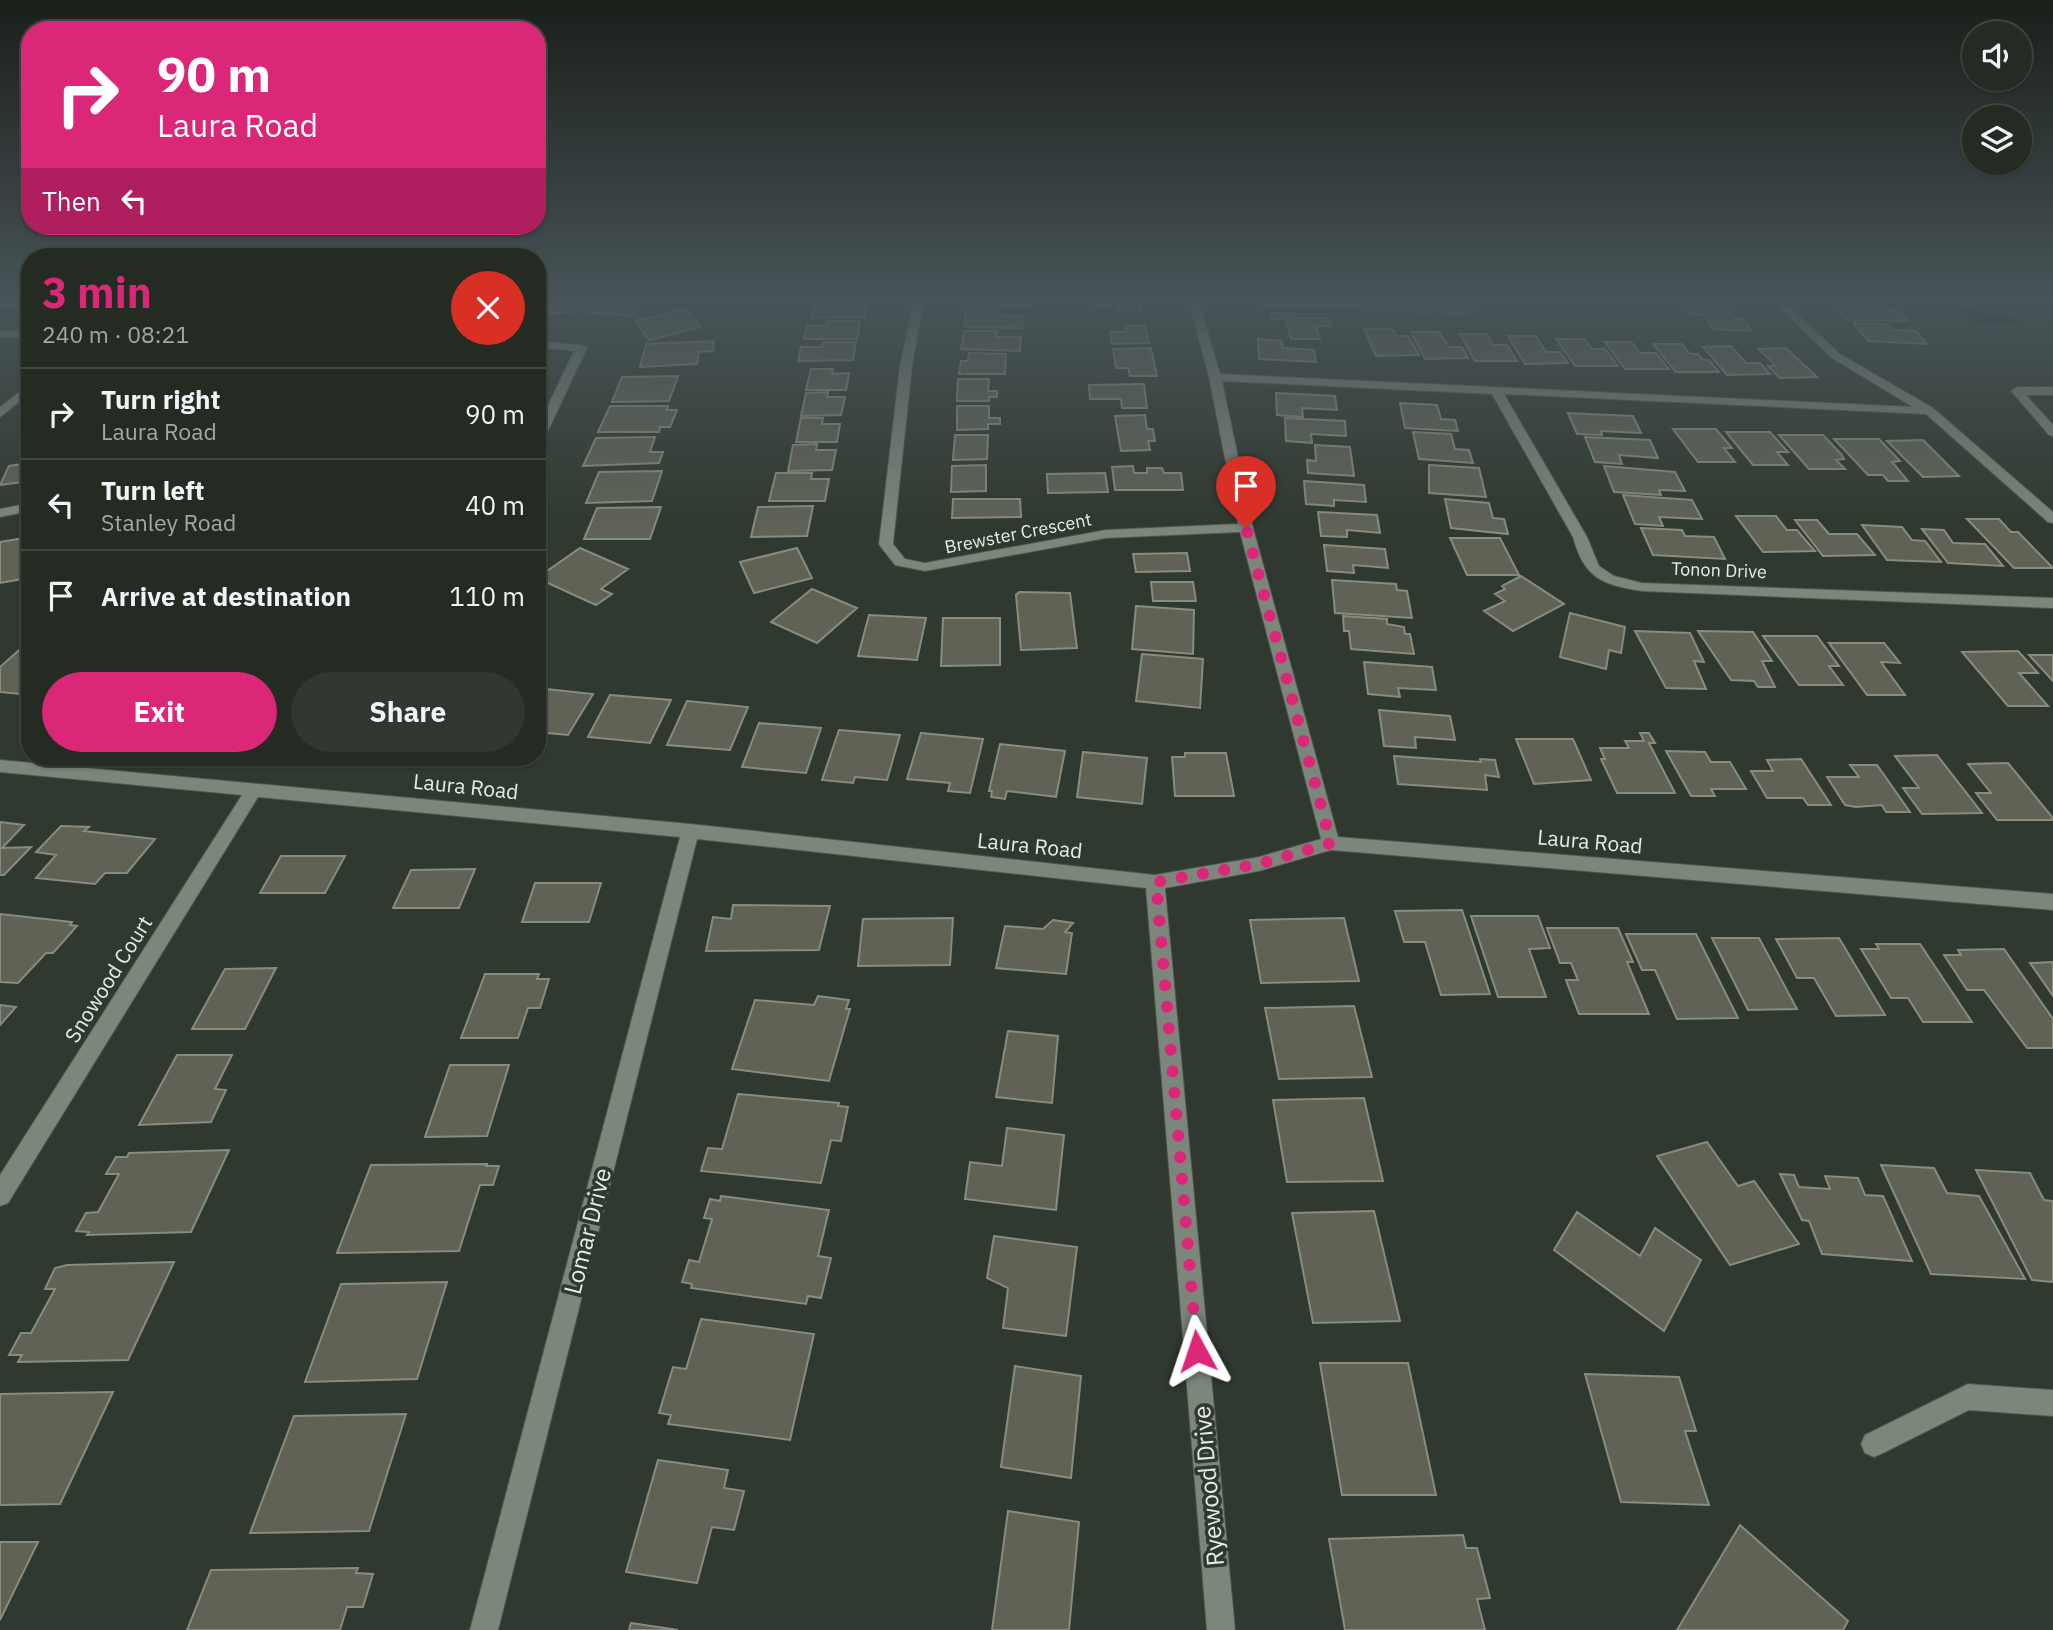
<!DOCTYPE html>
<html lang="en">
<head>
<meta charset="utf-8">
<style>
	:root { --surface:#242b23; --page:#303730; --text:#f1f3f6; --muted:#a3a7a6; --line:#414741; --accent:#db2777 }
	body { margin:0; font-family:"IBM Plex Sans",sans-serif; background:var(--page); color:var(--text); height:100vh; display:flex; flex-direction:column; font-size:26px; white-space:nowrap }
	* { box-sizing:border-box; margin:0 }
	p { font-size:23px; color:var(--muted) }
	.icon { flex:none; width:38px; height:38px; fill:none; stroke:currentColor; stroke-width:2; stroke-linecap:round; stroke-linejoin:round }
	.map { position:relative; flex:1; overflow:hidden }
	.sheet { position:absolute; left:21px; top:248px; width:525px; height:518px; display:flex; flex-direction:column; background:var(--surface); border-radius:28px; box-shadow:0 2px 5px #0004,0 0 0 2px var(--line) }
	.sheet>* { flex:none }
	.guide { position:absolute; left:21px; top:21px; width:525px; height:214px; border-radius:28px; box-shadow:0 2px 5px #0004,0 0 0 2px var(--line); background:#db2777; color:#fff; overflow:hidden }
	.controls { position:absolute; left:1962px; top:21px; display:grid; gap:14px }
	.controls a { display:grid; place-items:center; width:70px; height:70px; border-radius:50%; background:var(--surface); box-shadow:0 2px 5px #0004,0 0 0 2px var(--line); font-size:35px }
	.pin { position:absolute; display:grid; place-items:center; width:60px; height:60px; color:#fff; margin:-72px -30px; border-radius:50% 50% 50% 0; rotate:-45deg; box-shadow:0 0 7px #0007 }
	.pin .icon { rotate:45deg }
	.me { position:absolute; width:77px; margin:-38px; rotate:355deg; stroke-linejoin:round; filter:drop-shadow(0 0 5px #0008) }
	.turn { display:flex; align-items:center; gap:24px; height:147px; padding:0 21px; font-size:32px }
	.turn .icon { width:91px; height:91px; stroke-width:2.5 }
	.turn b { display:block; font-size:49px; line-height:60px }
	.then { display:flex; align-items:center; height:66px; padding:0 21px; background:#0003; gap:14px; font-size:26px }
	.round { display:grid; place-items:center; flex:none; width:74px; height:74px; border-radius:37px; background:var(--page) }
	.summary { display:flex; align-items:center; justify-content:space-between; height:119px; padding:0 21px }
	h1 { font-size:42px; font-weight:700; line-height:52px; color:var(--accent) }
	.action { display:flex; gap:14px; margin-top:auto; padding:14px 21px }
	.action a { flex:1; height:80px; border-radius:42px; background:var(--accent); color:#fff; font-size:28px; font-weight:700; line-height:80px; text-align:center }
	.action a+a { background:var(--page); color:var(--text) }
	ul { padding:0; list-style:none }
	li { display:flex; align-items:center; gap:21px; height:91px; padding:0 21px; border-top:2px solid var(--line) }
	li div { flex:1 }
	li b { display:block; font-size:26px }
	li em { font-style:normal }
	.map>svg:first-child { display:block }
</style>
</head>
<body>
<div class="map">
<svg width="2053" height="1630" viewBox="0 0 2053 1630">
	<rect width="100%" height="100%" fill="#30392f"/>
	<path fill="#031f1d" d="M1974,308L1980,313H2006L2021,324L1977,325L1957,309Z"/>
	<path fill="#5f6255" stroke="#888c7e" stroke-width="2" d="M2,298H30V306H0Z
		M537,298H583L576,312L539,314Z
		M593,298H644L632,316L583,312Z
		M972,298H1030L1029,307L971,305Z
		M1089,298H1142L1140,312L1117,311L1118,306L1087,304Z
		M1261,298H1460L1479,305L1464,314H1454L1437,311L1420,313L1414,310L1398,312L1392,309L1387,311L1359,307H1268L1263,306Z
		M1695,298H1726L1729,302H1698Z
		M1823,298H1877L1880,303L1824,300Z
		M836,301H868L865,317L812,318L815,306H835Z
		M1832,303L1898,310L1908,321L1846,320Z
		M1697,304L1726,305L1735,319H1744L1751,331L1712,329L1705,315H1691L1687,307L1699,308Z
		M686,309L701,327L649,340L635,321Z
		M966,309L998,310V315L1023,316L1022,328L964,327Z
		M1271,313L1297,314L1294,318H1328L1331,326H1316L1320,339H1291L1286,319H1272Z
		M828,321H860L857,339H804L807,326H827Z
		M1853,323L1886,324L1891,330L1916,331L1927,344L1868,341Z
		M1125,326H1145L1149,343L1112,344L1110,332H1126Z
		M1364,329H1392L1396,336H1408L1419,355L1376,356Z
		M964,331H997L996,337H1021L1020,351L961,349Z
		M1411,332H1439L1449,347H1462L1468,358L1425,359Z
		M1460,334H1487L1493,345H1507L1517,361H1475Z
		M1508,336H1536L1546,352H1560L1568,363L1525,364Z
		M1258,339L1282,341V348L1314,350L1316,362L1259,359Z
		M1556,339H1584L1592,349H1605L1618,366H1575Z
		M714,341L713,351L699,352L697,364L640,367L646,344Z
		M823,342H856L853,360L798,361L801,347H822Z
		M1605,342H1631L1640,353H1656L1669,369H1625Z
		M1653,344H1682L1690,354H1698L1703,360H1709L1719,372H1676Z
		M1731,346L1746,363H1760L1770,374L1727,375L1703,347Z
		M1151,348L1157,376H1130L1128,368H1116L1113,349Z
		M1786,348L1817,377L1780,378L1768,366H1776L1758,349Z
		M969,353L1006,354L1005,374H959L961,361H968Z
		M811,369H833L832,374L849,373L846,390H806Z
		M678,376L669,401L612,402L622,377Z
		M958,379H989L988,391H997V397H989V401H957Z
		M1144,384L1147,408H1122L1121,399H1090L1089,385Z
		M828,392L827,397H845L841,415L801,416L806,393Z
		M1276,393L1335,396L1337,410L1302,408L1303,417L1277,415Z
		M1400,403L1437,405L1441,419L1455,420L1458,431L1405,428Z
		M610,406H668L667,410H677L670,427H660L659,432H598Z
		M957,406H989V418H1000V424H988V429L957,430Z
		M1568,413L1633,416L1641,433L1601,431L1602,435L1577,434Z
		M1145,415L1147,429H1153L1155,441H1148L1150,450L1121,451L1115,416Z
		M801,418H823L822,424H840L837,442H796Z
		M1285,418L1345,421L1346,436L1311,434L1312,443L1286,441Z
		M1673,429H1716L1732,448H1724L1735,462H1698Z
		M1413,432L1451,434L1455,449L1469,450L1473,463L1419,459Z
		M1726,432H1770L1788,452H1777L1788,465H1753Z
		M955,435H988L987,459L953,460Z
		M1779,435H1823L1842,455L1844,459L1836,460L1845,469H1809Z
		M655,437L650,452H663L659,463L583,466L596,438Z
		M1585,437L1650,440L1658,458L1619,455L1622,464L1595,462Z
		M1834,439H1879L1900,461L1892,462L1908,481H1888L1883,475H1868Z
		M1923,440L1959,476L1923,477L1887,441Z
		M817,444L816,450H836L832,470L788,471L793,445Z
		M1315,445L1350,447L1354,476L1308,473L1307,460L1316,461Z
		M30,463V481L0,485L9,466Z
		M986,465V491L951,492L952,466Z
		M1429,465L1479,468L1486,497L1429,493Z
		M1133,466L1134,473H1147V468H1162L1164,473H1181L1183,490H1115L1112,467Z
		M1604,466L1675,472L1685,491L1659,490L1661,495L1614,492Z
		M662,471L652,501L586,503L599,472Z
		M776,473H812L811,479H829L825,501H769Z
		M1105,473L1108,492L1048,493L1047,474Z
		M1304,481L1364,485L1366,502L1334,500V506L1306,504Z
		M1623,495L1692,500L1702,519L1659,517L1663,526L1635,524Z
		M953,499H1020L1021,517L952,518Z
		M1445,499L1489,503L1493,518L1504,519L1508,534L1451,528Z
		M813,506L807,536L751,537L758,507Z
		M661,507L650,539H584L597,508Z
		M1318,512L1377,515L1380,533L1347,530V537L1321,536Z
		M1736,516H1776L1787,530H1797L1815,551L1763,552Z
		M1967,519H1999L2011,532H2018L2053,568H2014Z
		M1795,520H1817L1829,534H1857L1875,555L1823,556Z
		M1862,525L1902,527L1912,540L1925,541L1941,562L1887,560Z
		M1641,528L1682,530L1685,536L1714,537L1725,559L1653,555Z
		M1922,529L1944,530L1953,543L1985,544L2003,566L1948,563Z
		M30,537V571L25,572L22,579L0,583V542Z
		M1450,538H1500L1519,575H1467Z
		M1324,545L1385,549L1388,568L1353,565L1354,573L1327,571Z
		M580,548L628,569L601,589L612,594L596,605L537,578Z
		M797,548L812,578L754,593L740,562Z
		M1187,553L1190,571L1136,572L1133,554Z
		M1521,576L1564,604L1513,631L1484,611L1505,601L1495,594L1505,589L1502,586Z
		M1332,580L1396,584L1397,590L1407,591L1412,618L1335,613Z
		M1151,582H1193L1196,601H1153Z
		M812,589L857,608L817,643L771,622Z
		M1019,592L1070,593L1077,648L1021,650L1016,595Z
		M1136,606L1194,610L1193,654L1132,649Z
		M1570,613L1625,627L1621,653L1609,650L1606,669L1560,657Z
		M869,615L926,618L917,660L858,656Z
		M1343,616L1387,619V624L1404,627L1405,634H1410L1414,654L1351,649L1349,631H1344Z
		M943,618H1000V665L941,666Z
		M1635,631L1690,633L1704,662L1694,661L1706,689L1666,688Z
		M1698,631L1753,632L1772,661H1762L1775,687H1758L1754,681L1731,680Z
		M1763,636H1817L1839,666H1829L1843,685H1799Z
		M1829,643H1884L1900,663L1881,662L1905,695H1867Z
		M26,644H30V695L0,692V667Z
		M2018,651L2038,673H2019L2048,706H2008L1962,652Z
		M1142,654L1203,659L1200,708L1136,701Z
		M2029,655H2053V681Z
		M1364,662L1432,667L1436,690L1398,688L1400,697L1368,694Z
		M537,688L593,694L568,735L537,732Z
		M610,695L671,700L650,743L588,737Z
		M687,701L748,707L730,750L667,745Z
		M1379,710L1450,716L1455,740L1415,737L1416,748L1384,746Z
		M759,723L821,728L806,773L742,767Z
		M839,730L900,735L887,780L855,777L853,783L822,780Z
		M921,733L983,739L970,793L948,791L950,783L907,779Z
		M1640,733H1649L1655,743H1649L1675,793H1617L1601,759H1605L1600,748H1629L1625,741H1644Z
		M1516,739H1573L1591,780L1534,784Z
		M1000,744L1065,751L1056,797L1007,791L1005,799L991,797L992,791H989Z
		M1666,751L1705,752L1711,762H1730L1746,789H1711L1715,796H1691Z
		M1083,752L1147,758L1142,804L1077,797Z
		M1185,753H1226L1234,796H1175L1172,757H1185Z
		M1937,755L1982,813L1922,814L1903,788H1919L1895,756Z
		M1394,756L1481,762L1480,759L1495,760L1499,777L1485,775L1487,790L1398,784Z
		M1801,759L1831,805H1808L1803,798H1767L1751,771H1773L1767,760Z
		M2008,763L2053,818V820H1997L1976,793H1991L1968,764Z
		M1850,765H1877L1910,812H1886L1882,805L1856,807L1845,805L1827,777H1859Z
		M0,822L24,825L2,848L31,847L4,875H0Z
		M61,826L89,827L84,831L155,839L127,873H105L95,884L36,878L56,855L36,852Z
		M281,856H345L325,893H260Z
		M475,869L459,908H393L411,870Z
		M535,883H601L589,922H522Z
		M733,905L830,906L819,950L706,951L713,917L731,919Z
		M1462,910L1490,994L1441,995L1425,942H1404L1395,911Z
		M0,914L72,922L70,925L77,926L53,953H46L18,983L0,982Z
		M1471,916H1538L1550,948L1529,949L1546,997H1498Z
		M953,918L950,965L858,966L863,919Z
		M1344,918L1359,981L1261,983L1250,920Z
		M1053,920L1073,923L1065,932L1072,933L1066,974L996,968L1005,926L1043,929Z
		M1547,928H1618L1633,962H1627L1649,1014H1579L1566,980H1578L1571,963H1560Z
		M1626,934H1696L1738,1018L1677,1019L1655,970H1642Z
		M1712,938H1759L1797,1009L1748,1010Z
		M1839,938L1885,1015L1836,1016L1814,978H1797L1776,939Z
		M1876,944H1920L1972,1022H1923L1908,998H1891L1861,949H1879Z
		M2004,949L2053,1019V1048H2027L1984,990H1967L1944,955H1961L1958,950Z
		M2053,962V996L2030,963Z
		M276,968L245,1029H192L225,969Z
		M485,974H539L537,979H549L540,1008H528L518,1038H461Z
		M818,996L849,1000L846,1009H850L829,1081L732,1069L755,1000L814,1005Z
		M0,1005L16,1007L0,1025Z
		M1354,1006L1372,1077L1279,1079L1265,1008Z
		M1008,1031L1058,1036L1052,1103L996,1097Z
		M177,1055H232L215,1089L226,1090L211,1122L139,1125Z
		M450,1065H509L487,1136L425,1137Z
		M738,1094L839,1103L838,1106L848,1107L841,1141L831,1140L821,1183L701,1171L708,1148L722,1149Z
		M1364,1098L1383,1181L1287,1182L1273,1100Z
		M1007,1128L1064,1135L1056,1210L965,1199L970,1162L1002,1166Z
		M1707,1142L1738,1186L1754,1181L1799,1244L1730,1265L1657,1156Z
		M229,1150L191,1232L87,1235L89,1232L76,1231L86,1213L98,1212L119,1174H106L116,1157H127L129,1153Z
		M487,1164L486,1166H499L493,1185H480L459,1251L337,1253L371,1165Z
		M1881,1165L1934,1168L1947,1193L1979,1196L2025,1279L1931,1274Z
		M1976,1170L2030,1173L2044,1200L2053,1201V1282L2032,1280Z
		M1780,1174L1794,1175L1799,1187L1830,1189L1825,1176L1858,1178L1865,1195L1883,1196L1912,1261L1822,1254L1809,1221L1802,1220Z
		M721,1196L829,1210L818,1256L831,1258L821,1298L808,1296L806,1304L691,1288L692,1284L682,1282L689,1260L699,1262L712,1219L704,1218L710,1199L720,1201Z
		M1374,1211L1400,1321L1313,1323L1292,1213Z
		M1577,1212L1640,1256L1655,1228L1701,1260L1664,1331L1554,1250Z
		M994,1236L1077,1247L1066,1336L1003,1328L1008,1288L987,1278Z
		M174,1262L128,1360L18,1362L22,1355H9L21,1333H31L55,1289H45L55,1268L67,1265Z
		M447,1282L417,1379L305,1382L341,1284Z
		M701,1319L814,1334L790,1440L668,1424L671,1415L659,1413L673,1367L686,1369Z
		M1320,1363H1408L1436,1495H1342Z
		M1015,1366L1081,1376L1071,1478L1001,1467Z
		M1585,1374L1679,1377L1696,1431H1685L1709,1505L1621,1502Z
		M113,1392L60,1504L0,1505V1394Z
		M406,1414L369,1531L250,1533L294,1416Z
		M658,1460L728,1470L724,1488L744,1491L734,1530L712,1527L697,1583L626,1572Z
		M1008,1511L1079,1522L1069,1630H992Z
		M1740,1525L1848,1621L1843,1630H1677Z
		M1463,1535L1466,1548H1477L1490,1598L1477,1599L1485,1630H1345L1329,1539Z
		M0,1542H38L0,1620Z
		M358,1568L356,1573L373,1574L363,1607H347L340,1630H187L211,1570Z
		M631,1623L678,1630H629Z"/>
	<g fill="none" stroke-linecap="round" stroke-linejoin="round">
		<g stroke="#4e554d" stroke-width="2">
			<path id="lane" d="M2017,387H2053V395H2026L2053,425V436L2049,435L2013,393L2011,391Z"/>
		</g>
		<g stroke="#4e554d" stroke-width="2">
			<path id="street" d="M914,298H924L912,366L893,544L905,559L925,563L1106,530L1238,524L1209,377L1188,298H1198L1220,374L1913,407L1832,358L1769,298H1780L1840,354L1933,408L2053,512V523L2048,522L1926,414L1504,394L1587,537L1599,566L1614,576L1642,583L2053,598V608L1642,591C1602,585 1584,578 1573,537L1492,394L1222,381L1253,528L1338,837L2053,894V910L1331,850L1259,871L1165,888L1235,1630H1207L1146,888L697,839L498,1630H470L680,837L258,797L8,1203L0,1206V1175L242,795L0,772V760L690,824L1155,875L1259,857L1321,839L1240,532L1106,538L925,571L895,565L881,547L879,544L900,366Z
				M0,331H30V337H0Z
				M537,341L581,345L587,348L543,441L537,445V428L574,351L537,347Z
				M30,384V393L0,417V407Z
				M30,503V511L0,517V509Z
				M1968,1384L2053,1390V1416L1969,1410L1883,1453L1874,1457L1865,1453L1861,1444L1865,1435Z"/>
		</g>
		<use href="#lane" fill="#7c867b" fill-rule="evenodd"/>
		<use href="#street" fill="#7c867b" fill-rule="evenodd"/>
	</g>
	<linearGradient id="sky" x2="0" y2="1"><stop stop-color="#1a1f1a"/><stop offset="0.57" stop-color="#485458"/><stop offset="1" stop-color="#485458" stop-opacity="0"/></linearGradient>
	<rect width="2053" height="526" fill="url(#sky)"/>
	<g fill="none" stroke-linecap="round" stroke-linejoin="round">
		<path stroke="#db2777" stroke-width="12" stroke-dasharray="0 21.6" d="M1197,1351L1156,882L1259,864L1331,843L1246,528"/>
	</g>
	<g text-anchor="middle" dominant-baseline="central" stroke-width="7" stroke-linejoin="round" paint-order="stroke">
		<g font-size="18" fill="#e7ede6" stroke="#30392f">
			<text transform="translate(1018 533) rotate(-11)">Brewster Crescent</text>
			<text transform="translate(1719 570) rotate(2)">Tonon Drive</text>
		</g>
		<g font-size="21" fill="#e7ede6" stroke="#30392f">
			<text transform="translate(466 786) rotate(6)">Laura Road</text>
			<text transform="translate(1590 841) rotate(5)">Laura Road</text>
			<text transform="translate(1030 845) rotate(6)">Laura Road</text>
			<text transform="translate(108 979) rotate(-58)">Snowood Court</text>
		</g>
		<g font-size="24" fill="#e7ede6" stroke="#30392f">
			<text transform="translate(587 1231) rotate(-76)">Lomar Drive</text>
			<text transform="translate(1208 1486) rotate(-95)">Ryewood Drive</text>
		</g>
	</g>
</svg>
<div class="controls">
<a><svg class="icon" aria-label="sound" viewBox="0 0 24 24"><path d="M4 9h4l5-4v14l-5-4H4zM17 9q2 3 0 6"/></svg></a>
<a><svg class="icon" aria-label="layers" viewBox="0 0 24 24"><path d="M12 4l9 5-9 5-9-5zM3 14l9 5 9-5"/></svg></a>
</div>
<div class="pin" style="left:1246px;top:528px;background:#d93025"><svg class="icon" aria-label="arrive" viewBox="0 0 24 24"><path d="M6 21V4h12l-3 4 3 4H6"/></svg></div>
<svg class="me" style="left:1197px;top:1351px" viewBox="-20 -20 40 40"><path d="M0-17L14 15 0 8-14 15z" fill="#db2777" stroke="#fff" stroke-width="4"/></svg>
<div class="guide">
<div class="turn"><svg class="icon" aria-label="right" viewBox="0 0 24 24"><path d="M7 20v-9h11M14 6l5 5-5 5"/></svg><div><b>90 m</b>Laura Road</div></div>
<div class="then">Then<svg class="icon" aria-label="left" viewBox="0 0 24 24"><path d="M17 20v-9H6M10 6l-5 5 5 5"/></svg></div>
</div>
<section class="sheet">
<div class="summary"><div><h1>3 min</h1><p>240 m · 08:21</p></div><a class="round" style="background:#d93025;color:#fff"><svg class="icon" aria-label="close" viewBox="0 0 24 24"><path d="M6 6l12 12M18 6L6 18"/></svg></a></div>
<ul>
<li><svg class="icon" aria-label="right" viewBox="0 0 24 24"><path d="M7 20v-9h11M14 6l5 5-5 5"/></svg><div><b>Turn right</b><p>Laura Road</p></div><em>90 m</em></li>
<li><svg class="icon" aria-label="left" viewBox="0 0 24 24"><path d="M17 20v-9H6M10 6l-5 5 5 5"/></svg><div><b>Turn left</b><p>Stanley Road</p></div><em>40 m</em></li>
<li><svg class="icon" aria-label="arrive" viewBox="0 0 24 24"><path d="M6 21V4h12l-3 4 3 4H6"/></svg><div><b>Arrive at destination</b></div><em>110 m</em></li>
</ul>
<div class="action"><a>Exit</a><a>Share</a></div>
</section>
</div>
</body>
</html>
